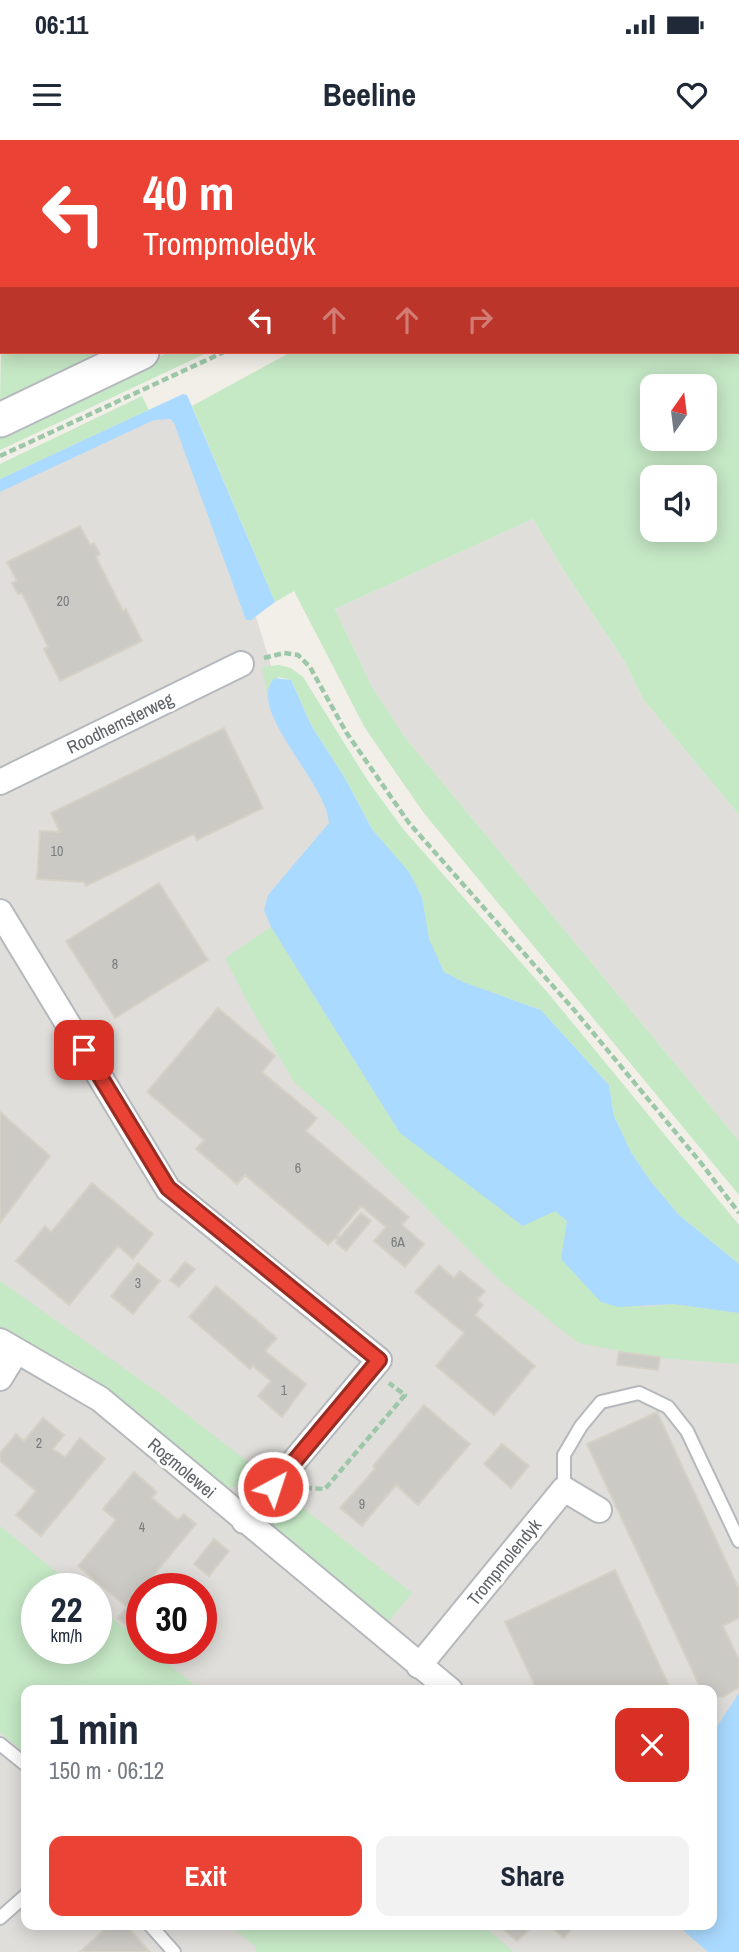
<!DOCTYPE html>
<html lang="en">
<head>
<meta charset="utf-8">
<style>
	:root { --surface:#fff; --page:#f2f2f3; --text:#1f2937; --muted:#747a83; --accent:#ea4335 }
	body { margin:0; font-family:"Archivo Narrow",sans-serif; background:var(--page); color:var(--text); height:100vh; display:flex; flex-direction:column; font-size:26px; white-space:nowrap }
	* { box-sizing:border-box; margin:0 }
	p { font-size:23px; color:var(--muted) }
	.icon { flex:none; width:38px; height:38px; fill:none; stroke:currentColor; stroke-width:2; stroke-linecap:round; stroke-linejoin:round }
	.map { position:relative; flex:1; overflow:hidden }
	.sheet { position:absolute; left:21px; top:1545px; width:696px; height:245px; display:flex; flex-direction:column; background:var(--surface); border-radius:14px; box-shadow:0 4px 18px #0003 }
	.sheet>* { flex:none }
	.guide { position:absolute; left:0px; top:0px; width:740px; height:214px; box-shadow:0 4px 18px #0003; background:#ea4335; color:#fff; overflow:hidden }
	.needle { width:46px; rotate:14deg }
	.buttons { position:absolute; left:640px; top:234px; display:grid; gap:14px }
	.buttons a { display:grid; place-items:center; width:77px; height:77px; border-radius:14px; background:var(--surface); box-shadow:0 4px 18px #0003; font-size:35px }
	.speed { position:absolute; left:21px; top:1433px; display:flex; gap:14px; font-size:35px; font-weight:700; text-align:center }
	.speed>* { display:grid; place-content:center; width:91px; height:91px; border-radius:50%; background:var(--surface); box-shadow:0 4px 18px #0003; line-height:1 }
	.speed small { font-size:18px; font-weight:400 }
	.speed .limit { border:10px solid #d22; background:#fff; color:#111 }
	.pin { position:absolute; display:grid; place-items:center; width:60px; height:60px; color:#fff; margin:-30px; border-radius:14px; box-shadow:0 4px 10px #0006 }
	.me { position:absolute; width:77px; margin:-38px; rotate:40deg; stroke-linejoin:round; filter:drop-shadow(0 0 5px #0008) }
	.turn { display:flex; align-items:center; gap:24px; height:147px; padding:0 28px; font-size:32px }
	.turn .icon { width:91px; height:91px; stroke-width:2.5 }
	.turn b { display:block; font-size:49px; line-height:60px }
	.lanes { display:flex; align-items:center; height:66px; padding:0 28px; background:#0003; justify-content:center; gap:35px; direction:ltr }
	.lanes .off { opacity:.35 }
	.round { display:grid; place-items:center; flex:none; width:74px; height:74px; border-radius:14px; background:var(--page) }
	.headline { display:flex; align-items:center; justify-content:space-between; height:119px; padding:0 28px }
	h1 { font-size:42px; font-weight:800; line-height:52px }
	.primary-button { display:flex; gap:14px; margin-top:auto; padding:14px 28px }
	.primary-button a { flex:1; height:80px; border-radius:14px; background:var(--accent); color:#fff; font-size:28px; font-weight:800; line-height:80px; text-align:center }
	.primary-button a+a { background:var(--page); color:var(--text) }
	.status { display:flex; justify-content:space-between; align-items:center; height:49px; padding:0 35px; background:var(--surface); direction:ltr }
	.status svg { height:19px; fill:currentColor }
	header { display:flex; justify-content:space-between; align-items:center; height:91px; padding:0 28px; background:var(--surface); font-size:32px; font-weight:800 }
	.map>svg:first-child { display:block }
</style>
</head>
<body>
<div class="status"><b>06:11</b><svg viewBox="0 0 49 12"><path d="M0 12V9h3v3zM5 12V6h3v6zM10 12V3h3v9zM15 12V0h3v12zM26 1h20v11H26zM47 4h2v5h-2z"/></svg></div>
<header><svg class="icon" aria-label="menu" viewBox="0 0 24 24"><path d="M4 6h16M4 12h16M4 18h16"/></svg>Beeline<svg class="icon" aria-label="heart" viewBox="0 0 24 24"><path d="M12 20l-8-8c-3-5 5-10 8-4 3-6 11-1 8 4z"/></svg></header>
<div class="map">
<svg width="739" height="1812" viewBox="0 0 739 1812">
	<rect width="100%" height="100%" fill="#f1efe8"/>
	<path fill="#e0deda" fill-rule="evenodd" d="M173,265L252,464L286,573L346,669L739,1148V1812H0V346ZM37,1449H96V1508H37ZM142,1449H201V1508H142ZM26,1550H712V1785H26Z
		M533,379L564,431L625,522L643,559L739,675V1001L404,596L371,545L335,469Z"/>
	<path fill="#c5e8c5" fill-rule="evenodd" d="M739,0V675L643,559L625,522L564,431L533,379L335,469L371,545L404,596L739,1001V1055L423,672L365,588L294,451L275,462L192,266L291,212H738V2H732ZM653,247H705V299H653ZM653,338H705V390H653Z
		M2,161V212H106L0,261Z
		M169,212H209L0,310V296Z
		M142,256L149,270L0,339V324Z
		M279,525L291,528L303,537L368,641L403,689L548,853L739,1085V1124L679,1075L651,1042L631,1012L614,976L609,945L541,870L463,842L444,832L429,799L422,757L409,733L372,689L346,640L311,585L291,540L279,537L270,542L267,553L262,527Z
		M271,787L400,993L555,1071L567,1081L561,1119L642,1167L673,1164L739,1173V1224L659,1218L578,1203L498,1139L341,983L294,942L247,861L225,818Z
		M0,1141L159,1253L257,1329L244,1344L228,1348L111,1251L76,1228L0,1192Z
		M281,1351L412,1453L389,1481L269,1383L268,1371Z
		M0,1386L77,1449H37V1508H96V1465L142,1502V1508L149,1509L201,1550H26V1614L0,1592Z
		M229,1785H482L514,1812H256L255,1806Z"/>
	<path fill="#aadaff" d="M183,254L187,255L275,462L251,480H246L174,283L170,279L154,280L0,352V339Z
		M275,538L291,540L311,585L346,640L372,689L409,732L422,757L429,799L444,832L463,842L541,870L609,945L614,976L631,1012L651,1042L679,1075L739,1124V1173L673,1164L618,1167L601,1162L561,1119L567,1081L555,1071L523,1086L400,993L271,787L264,770L268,755L329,683C328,644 243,567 275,538Z
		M739,1553V1812H708L677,1785H712V1594Z"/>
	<path fill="#cccac5" stroke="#d6d1c6" stroke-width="2" d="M80,386L90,405L94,403L100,414L96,417L123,471L126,469L142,501L60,541L44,509L48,507L22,453L18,454L12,443L17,441L7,422Z
		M224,588L263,668L197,700L194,694L86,746L84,742L37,739L40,691L60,692L51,673Z
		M159,743L208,820L115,878L66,801Z
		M218,868L275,916L262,932L317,978L306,991L409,1077L402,1085L424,1104L405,1127L374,1101L386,1087L361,1066L337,1095L340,1097L361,1073L371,1081L346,1111L336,1103L338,1100L335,1098L328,1105L245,1035L237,1044L196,1009L204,1000L147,952Z
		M0,972L50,1016L0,1083Z
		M92,1043L153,1094L133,1119L118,1106L69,1165L16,1121L45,1086L51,1092Z
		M185,1122L195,1129L179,1147L170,1140Z
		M138,1123L160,1141L133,1174L111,1156Z
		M439,1125L454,1138L460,1131L485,1151L477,1160L483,1165L475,1175L535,1226L494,1275L436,1226L464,1193L415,1152Z
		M216,1146L277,1198L265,1211L306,1244L282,1277L258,1256L271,1241L253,1226L250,1229L189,1177Z
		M619,1212L660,1217L658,1230L617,1225Z
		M424,1265L470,1304L418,1365L396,1345L362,1386L340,1368L375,1329L373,1326Z
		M657,1272L739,1449V1478L723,1486L739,1520V1547L723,1557H712V1550L701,1549L587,1304Z
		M43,1278L64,1295L53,1309L65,1317L80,1298L105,1319L41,1396L16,1375L36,1351L0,1321V1313L16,1294L24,1301Z
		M502,1304L529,1326L511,1348L484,1324Z
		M134,1332L157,1352L152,1358L178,1380L184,1374L196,1384L127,1467L78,1426L116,1380L103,1369Z
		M214,1399L229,1411L209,1436L194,1424Z
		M615,1430L671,1550H537L505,1482Z
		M127,1467L138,1477L129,1487L118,1478Z
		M109,1785H126L150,1812H80Z
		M509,1785H534L517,1801L504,1790Z
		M549,1785H574L564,1798Z"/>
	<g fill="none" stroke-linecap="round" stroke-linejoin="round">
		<g stroke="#b5b8bc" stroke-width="16">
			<path id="lane" d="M564,1349V1315L581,1286L601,1262L639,1253L668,1267L687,1291L739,1401
				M0,1604L26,1625
				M0,1778L26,1755
				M150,1785L174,1812"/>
		</g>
		<g stroke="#b5b8bc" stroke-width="28">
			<path id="street" d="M0,642L241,524
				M0,772L168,1049L379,1220L244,1381
				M0,1201L100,1259L450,1550
				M0,1238L16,1212
				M419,1526L564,1349L599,1370"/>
		</g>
		<g stroke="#b6babf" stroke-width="37">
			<path id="secondary" d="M582,2L586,0
				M0,280L142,212"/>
		</g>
		<path stroke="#9cc7a9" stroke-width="4.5" stroke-dasharray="7 3.5" stroke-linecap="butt" d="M667,2L670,0
			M0,316L224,212
			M264,518L284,513L298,515L310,527L346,592L409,683L575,871L701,1023L739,1073
			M305,1348L325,1349L405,1255L389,1243"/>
		<use href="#lane" stroke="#fff" stroke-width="12"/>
		<use href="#street" stroke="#fff" stroke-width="24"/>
		<use href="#secondary" stroke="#fff" stroke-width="33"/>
		<g stroke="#b6b7b8" stroke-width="8">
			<path id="rail" d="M295,2L298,0
				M0,144L2,143"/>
		</g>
		<use href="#rail" stroke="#fff" stroke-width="5" stroke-dasharray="16" stroke-linecap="butt"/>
	</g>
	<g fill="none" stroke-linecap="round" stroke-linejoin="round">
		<g stroke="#982c22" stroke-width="18">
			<path id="route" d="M84,910L168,1048L379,1220L273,1347"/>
		</g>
		<use href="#route" stroke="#ea4335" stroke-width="12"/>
	</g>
	<g text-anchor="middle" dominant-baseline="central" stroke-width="6" stroke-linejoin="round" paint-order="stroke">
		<g font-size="14" fill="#7a7d7f">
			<text x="63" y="461">20</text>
			<text x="57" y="711">10</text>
			<text x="115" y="824">8</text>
			<text x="298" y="1028">6</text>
			<text x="398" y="1102">6A</text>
			<text x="138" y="1143">3</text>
			<text x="284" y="1250">1</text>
			<text x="39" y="1303">2</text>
			<text x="362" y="1364">9</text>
			<text x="142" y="1387">4</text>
		</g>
		<g font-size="18" fill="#5f6368" stroke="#fff">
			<text transform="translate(120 583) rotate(-26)">Roodhemsterweg</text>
			<text transform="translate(182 1328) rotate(40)">Rogmolewei</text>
			<text transform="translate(504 1422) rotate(-51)">Trompmolendyk</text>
		</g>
	</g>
</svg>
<div class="buttons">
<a><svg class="needle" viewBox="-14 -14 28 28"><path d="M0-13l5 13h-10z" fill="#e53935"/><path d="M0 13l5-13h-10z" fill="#747a83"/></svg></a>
<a><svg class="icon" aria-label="sound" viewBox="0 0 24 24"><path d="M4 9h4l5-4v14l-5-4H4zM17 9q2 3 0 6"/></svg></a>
</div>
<div class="speed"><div>22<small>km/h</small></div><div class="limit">30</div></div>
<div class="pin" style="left:84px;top:910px;background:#d93025"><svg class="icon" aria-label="arrive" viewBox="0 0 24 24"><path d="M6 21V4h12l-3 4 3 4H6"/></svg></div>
<svg class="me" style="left:273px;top:1347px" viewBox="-20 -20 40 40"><circle r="17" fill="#ea4335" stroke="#fff" stroke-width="3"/><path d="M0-11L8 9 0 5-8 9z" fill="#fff"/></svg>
<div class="guide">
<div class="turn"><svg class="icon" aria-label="left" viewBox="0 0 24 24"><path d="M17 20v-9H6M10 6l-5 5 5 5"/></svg><div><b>40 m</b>Trompmoledyk</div></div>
<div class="lanes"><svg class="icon" aria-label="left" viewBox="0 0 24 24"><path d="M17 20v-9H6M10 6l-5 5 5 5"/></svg><svg class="icon off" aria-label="ahead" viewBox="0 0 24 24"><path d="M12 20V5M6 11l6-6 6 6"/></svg><svg class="icon off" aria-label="ahead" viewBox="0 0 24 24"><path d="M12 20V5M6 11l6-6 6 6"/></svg><svg class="icon off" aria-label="right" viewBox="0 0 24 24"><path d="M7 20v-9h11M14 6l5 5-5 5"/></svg></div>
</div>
<section class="sheet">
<div class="headline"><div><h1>1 min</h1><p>150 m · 06:12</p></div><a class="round" style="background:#d93025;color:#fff"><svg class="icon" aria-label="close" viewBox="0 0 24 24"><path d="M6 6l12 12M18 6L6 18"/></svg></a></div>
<div class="primary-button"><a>Exit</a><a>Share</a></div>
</section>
</div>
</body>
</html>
